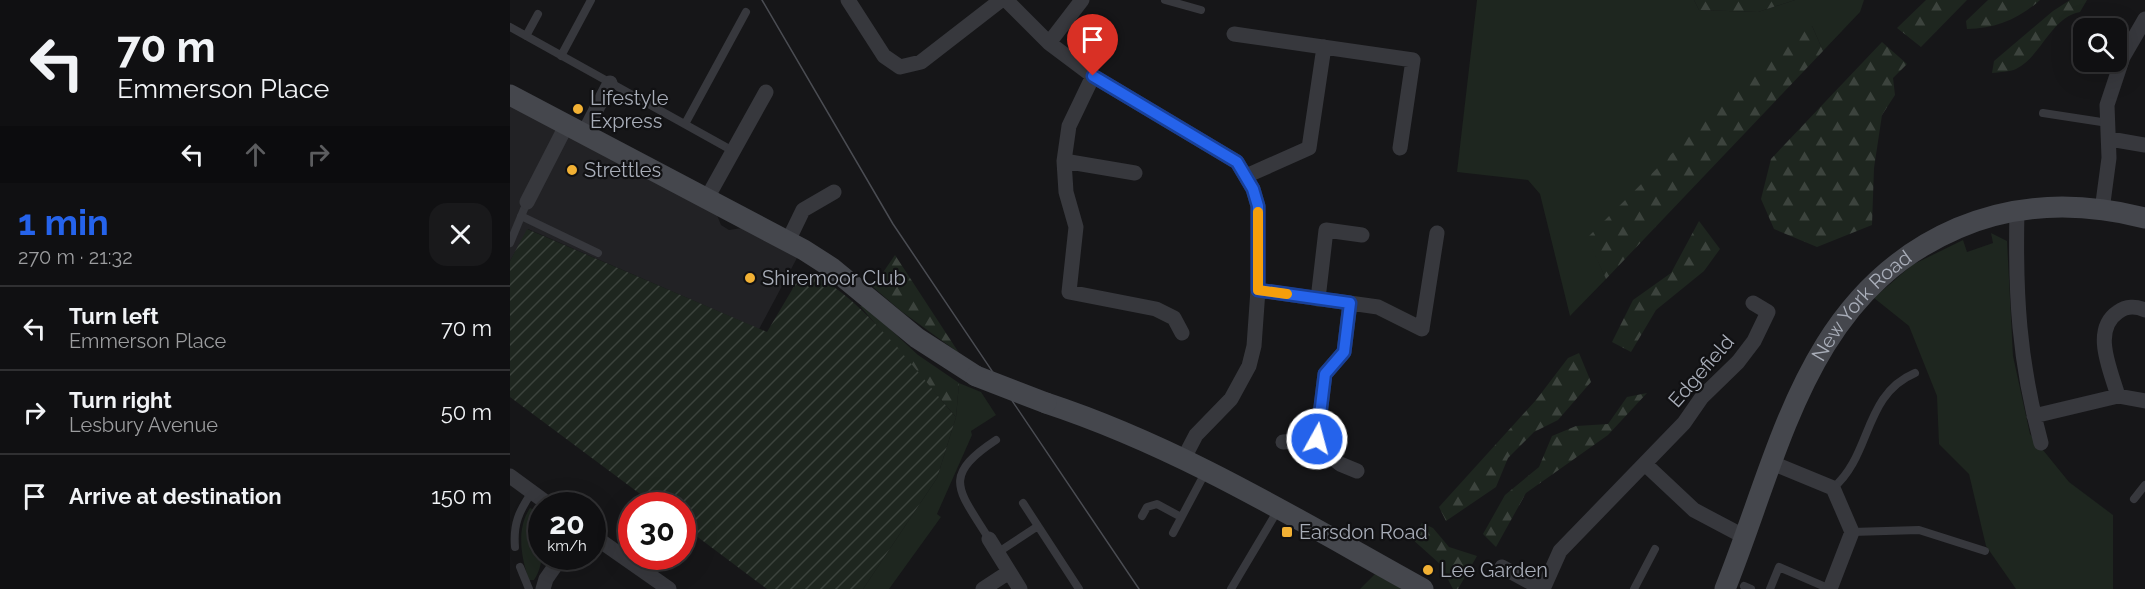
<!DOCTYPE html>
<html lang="en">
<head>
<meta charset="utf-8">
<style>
	:root { --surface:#101012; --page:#19191b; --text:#f1f3f6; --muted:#9c9d9f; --line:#303032; --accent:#2563eb }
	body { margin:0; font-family:Raleway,sans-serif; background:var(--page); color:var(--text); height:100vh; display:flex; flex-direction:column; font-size:22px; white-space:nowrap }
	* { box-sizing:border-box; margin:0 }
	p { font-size:20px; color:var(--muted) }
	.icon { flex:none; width:33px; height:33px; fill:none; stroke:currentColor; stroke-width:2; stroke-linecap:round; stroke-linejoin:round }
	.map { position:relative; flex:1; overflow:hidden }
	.details { display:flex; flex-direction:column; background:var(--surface); width:510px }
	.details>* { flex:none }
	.top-card { background:#101012; color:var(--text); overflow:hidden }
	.tools { position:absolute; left:1563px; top:18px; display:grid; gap:12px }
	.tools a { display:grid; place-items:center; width:54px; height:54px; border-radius:12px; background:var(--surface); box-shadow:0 6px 24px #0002,0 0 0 2px var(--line); font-size:30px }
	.speed { position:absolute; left:18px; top:492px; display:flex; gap:12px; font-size:30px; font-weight:700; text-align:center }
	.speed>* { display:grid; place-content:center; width:78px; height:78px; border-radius:50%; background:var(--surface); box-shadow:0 6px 24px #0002,0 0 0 2px var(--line); line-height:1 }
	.speed small { font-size:15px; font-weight:400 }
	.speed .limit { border:9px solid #d22; background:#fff; color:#111 }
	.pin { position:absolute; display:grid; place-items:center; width:51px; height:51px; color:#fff; margin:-62px -26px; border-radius:50% 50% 50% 0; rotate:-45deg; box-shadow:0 0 6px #0007 }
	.pin .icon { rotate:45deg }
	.me { position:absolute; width:66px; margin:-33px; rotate:7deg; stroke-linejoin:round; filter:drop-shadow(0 0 4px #0008) }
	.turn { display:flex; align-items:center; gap:21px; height:126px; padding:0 18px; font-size:27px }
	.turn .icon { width:78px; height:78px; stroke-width:2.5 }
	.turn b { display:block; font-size:42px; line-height:51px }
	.lanes { display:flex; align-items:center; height:57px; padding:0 18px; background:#0003; justify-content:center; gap:30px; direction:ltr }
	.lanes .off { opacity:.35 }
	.round { display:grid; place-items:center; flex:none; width:63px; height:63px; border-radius:18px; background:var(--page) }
	.summary { display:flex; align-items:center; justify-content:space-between; height:102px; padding:0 18px }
	h1 { font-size:36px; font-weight:700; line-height:45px; color:var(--accent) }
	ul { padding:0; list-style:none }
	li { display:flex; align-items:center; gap:18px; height:84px; padding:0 18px; border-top:2px solid var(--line) }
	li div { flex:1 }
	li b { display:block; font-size:22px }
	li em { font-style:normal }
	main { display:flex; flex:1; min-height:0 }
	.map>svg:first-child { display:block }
</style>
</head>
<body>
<main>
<section class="details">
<div class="top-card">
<div class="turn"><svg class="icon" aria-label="left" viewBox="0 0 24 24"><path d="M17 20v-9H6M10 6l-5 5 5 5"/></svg><div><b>70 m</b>Emmerson Place</div></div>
<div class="lanes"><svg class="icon" aria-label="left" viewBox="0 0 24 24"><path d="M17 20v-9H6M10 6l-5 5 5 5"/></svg><svg class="icon off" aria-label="ahead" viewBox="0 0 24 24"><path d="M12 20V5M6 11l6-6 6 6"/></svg><svg class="icon off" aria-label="right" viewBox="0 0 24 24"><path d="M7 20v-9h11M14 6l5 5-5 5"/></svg></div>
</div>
<div class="summary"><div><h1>1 min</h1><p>270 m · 21:32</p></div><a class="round"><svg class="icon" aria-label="close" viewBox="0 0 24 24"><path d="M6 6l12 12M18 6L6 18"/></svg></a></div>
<ul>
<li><svg class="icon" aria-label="left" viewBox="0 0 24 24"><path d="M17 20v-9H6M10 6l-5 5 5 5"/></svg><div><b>Turn left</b><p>Emmerson Place</p></div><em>70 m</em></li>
<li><svg class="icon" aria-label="right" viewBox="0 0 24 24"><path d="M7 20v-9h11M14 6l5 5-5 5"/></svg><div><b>Turn right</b><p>Lesbury Avenue</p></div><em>50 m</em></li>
<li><svg class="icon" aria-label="arrive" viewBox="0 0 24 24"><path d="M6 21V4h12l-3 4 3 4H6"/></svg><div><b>Arrive at destination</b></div><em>150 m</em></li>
</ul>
</section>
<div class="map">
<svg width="1635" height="589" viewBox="0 0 1635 589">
	<defs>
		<pattern id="forest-firs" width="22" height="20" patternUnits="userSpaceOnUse" patternTransform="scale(1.5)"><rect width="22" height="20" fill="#1e261f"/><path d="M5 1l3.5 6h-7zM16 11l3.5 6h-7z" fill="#3c433d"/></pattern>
		<pattern id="garden-furrows" width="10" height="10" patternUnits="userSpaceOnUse" patternTransform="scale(1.5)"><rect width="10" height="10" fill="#1e261f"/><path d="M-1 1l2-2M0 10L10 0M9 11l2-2" fill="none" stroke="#3c433d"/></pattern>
	</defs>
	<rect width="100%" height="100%" fill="#161618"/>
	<path fill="#222225" d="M0,101L207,215L211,225L219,230L232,228L287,258L249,329L18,229L0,261Z"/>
	<path fill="#1e261f" d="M967,0H1184L1189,10L1248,12L1285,0H1354L1350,12L1313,51L1302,26L1078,238L1096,279L1060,316L1030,194L1018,180L947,172Z
		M1481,233L1497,241L1503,356L1520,434L1559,482L1603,515V589H1506L1476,546L1459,474L1429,444L1427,396L1399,326L1364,298L1402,265L1453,240L1457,252L1483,243Z
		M449,383L471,392L486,415L461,431L462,435L427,514L431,517L379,589H353L427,478L446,417Z
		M20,508L31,513C31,535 37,561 24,580H19C11,557 6,529 20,508Z
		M865,574L892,589H850Z"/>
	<path fill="url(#forest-firs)" d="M1184,0H1285L1248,12L1189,10Z
		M1416,0H1457L1411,47L1387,28Z
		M1478,0H1530C1509,19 1485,29 1457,29L1456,21Z
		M1560,0H1577L1570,12C1540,18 1532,56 1506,69C1500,72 1489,72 1482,73L1484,61L1543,11Z
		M1302,26L1313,51L1096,279L1077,238L1286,30Z
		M1372,42L1397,64L1383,78L1385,95L1372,115L1364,168L1362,225L1307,247L1264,229L1251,199L1261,159Z
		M1189,221L1210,249L1194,271L1146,310L1121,352L1102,342L1123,300L1161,273Z
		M385,255L449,353L391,311L363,287Z
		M350,306H355L408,355L449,383L446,417Z
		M1069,353L1081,382L1048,420L1024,432L998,458L986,487L936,521L929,507L1026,400L1058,358Z
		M1137,393L1098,435L1016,493L986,547L973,534L995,495L1029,467L1042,436L1066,426L1098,424L1117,397Z
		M912,523L923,528L939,547L967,556L948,589H943L930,564L901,538Z"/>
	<path fill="url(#garden-furrows)" d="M17,229L257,332L292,273C339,278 414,381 446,417L427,478L353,589H257L173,526L172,506L145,505L0,397V261Z"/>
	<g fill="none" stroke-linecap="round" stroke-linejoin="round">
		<path stroke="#37383d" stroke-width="8" d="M655,0L691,10
			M0,27L223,151
			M16,36L28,14
			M51,56L81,0
			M1533,113L1598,123
			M175,124L236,12
			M11,216L88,253
			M0,243L17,202
			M1323,488C1362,455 1353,395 1405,373
			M1624,499L1635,485
			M513,503L569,589
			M632,516L637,507L647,504L671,517
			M1342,532L1409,530L1475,551
			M663,533L695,473
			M479,539C449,490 430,477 486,440
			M5,547C3,524 9,511 22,492
			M487,553L528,526
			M10,567L19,589
			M1234,586L1241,589
			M721,589L768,510
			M1124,589L1145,549
			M1260,589L1269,567L1320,589"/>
		<path stroke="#37383d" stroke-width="15" d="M338,0L374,56L390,67L411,62L491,0
			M496,0L539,43L583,76L727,162L743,189L748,206V290L744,346L739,366L721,399L686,435L674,458
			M724,34L903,60L890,148
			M539,43L572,0
			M583,76L559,126L554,161L556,192L566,227L559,292L646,309L664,318L672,333
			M73,135L100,83
			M1600,139L1635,145
			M554,161L625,173
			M736,176L799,148L814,47
			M197,198L256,92
			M17,202L56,126
			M1507,210C1505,295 1509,361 1531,443
			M1592,210L1599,158L1597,105L1613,57L1635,19
			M278,241L293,210L324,192
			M748,290L868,307L912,329L927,233
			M808,299L816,230L852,235
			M840,303L834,352L815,374L807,439L815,452L830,464L847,471
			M1608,396C1601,371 1581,330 1608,312C1616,306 1626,306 1635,310
			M1524,416L1608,396L1635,401
			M773,442L807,439
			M1262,463L1323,488L1342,532L1320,589
			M1135,464L1184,510L1235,537
			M0,476L41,506
			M82,535L159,589
			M479,539L510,589
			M992,567L1031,588
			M33,589L36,579L52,556
			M473,589L499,572
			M1033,589L1050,551L1174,423L1192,397L1228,362L1244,341L1258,312L1243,303"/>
		<g stroke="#45474d" stroke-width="21">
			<path d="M0,95L294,250L322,268L407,338L466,376"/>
			<path d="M536,403C670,447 790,521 913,589"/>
			<path id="s1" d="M1215,589C1271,450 1296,293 1448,228C1509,202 1572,202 1635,218"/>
		</g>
		<path stroke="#4a4c52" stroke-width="1.5" d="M252,0L383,224L629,589"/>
		<path stroke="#45474d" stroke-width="21" d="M466,376L536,403"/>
	</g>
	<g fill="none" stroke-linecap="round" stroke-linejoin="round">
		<g stroke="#184099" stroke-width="15">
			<path id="route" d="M583,76L727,162L743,189L748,206V290L840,303L834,352L815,374L807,439"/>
		</g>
		<use href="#route" stroke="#2563eb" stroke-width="10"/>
		<path stroke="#f59e0b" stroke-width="10" d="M748,212V290L777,294"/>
	</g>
	<g fill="#f2b134" stroke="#111113" stroke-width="2">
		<circle cx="68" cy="109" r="6"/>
		<circle cx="62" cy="170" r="6"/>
		<circle cx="240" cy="278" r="6"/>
		<rect x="771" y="526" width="12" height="12" rx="3"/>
		<circle cx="918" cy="570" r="6"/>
	</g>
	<g text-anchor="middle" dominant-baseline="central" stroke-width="4.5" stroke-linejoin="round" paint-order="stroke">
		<g font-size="20" fill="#a8adb8" stroke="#111113" text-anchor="start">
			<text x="80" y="98">Lifestyle<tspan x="80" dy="23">Express</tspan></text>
			<text x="74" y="170">Strettles</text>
			<text x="252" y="278">Shiremoor Club</text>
			<text x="789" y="532">Earsdon Road</text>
			<text x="930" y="570">Lee Garden</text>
		</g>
		<g font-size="20" fill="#a8adb8" stroke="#111113">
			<text stroke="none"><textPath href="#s1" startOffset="318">New York Road</textPath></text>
			<text transform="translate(1191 371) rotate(-49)">Edgefield</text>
		</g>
	</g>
</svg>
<div class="tools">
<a><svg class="icon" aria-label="search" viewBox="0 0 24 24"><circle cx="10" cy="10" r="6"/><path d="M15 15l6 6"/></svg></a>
</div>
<div class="speed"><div>20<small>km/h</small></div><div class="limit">30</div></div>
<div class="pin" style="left:583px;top:76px;background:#d93025"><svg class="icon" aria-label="arrive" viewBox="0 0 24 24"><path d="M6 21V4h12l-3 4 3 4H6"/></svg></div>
<svg class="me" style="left:807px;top:439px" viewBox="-20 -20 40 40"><circle r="17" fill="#2563eb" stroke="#fff" stroke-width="3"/><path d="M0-11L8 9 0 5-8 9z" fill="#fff"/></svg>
</div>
</main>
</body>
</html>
